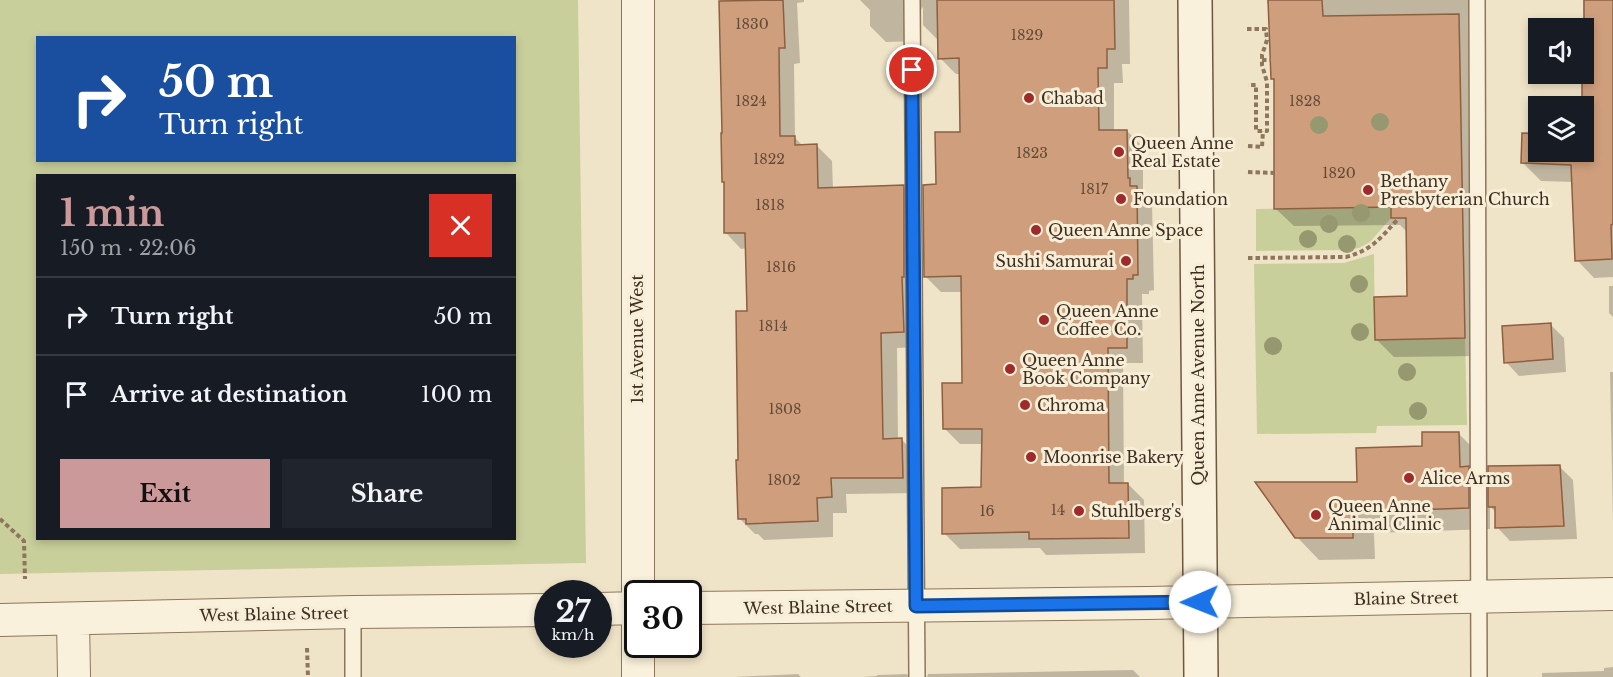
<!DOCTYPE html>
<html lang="en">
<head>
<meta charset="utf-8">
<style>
	:root { --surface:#171b24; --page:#20242c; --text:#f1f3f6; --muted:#9ea1a6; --line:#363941; --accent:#cc999b }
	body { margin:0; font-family:"Libre Baskerville",serif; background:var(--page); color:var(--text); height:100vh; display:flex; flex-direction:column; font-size:22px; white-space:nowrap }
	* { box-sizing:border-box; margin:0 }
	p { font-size:20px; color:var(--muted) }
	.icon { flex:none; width:33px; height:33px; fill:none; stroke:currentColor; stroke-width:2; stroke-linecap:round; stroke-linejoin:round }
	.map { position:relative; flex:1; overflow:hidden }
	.drawer { position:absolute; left:36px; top:174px; width:480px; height:366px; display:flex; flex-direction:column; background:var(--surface); border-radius:0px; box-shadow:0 3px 9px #0003 }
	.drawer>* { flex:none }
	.hud { position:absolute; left:36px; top:36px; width:480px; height:126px; border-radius:0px; box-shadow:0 3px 9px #0003; background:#1a4fa0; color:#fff; overflow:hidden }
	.controls { position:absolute; left:1528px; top:18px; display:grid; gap:12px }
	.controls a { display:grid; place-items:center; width:66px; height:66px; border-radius:0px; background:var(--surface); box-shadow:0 3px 9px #0003; font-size:30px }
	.speed { position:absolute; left:534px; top:580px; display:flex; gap:12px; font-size:30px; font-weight:700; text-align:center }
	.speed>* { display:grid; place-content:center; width:78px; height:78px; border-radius:50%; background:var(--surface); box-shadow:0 3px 9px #0003; line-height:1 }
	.speed small { font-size:15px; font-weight:400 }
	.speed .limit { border:3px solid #111; border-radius:9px; background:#fff; color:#111 }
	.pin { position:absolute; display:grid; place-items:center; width:51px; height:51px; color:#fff; margin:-26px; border:3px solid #fff; border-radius:50%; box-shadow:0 2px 6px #0007 }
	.me { position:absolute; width:66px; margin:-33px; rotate:269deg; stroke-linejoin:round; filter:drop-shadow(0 0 4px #0008) }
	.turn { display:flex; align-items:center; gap:21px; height:126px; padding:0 24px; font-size:27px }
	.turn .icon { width:78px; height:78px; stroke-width:2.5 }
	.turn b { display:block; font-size:42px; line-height:51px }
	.round { display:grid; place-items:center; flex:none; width:63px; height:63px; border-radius:0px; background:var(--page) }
	.headline { display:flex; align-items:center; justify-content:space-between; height:102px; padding:0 24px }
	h1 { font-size:36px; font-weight:700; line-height:45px; color:var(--accent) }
	.button { display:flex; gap:12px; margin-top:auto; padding:12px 24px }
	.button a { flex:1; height:69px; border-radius:0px; background:var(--accent); color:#111; font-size:24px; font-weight:700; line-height:69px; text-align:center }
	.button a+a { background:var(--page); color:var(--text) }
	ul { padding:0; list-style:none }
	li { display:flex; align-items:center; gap:18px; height:78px; padding:0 24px; border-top:2px solid var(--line) }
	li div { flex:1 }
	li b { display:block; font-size:22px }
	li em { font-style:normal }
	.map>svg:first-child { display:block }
</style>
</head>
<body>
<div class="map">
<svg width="1613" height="677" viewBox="0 0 1613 677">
	<rect width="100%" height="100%" fill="#f0e4c8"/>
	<path fill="#c9cf9b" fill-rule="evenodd" d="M0,0H578L586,563L0,574ZM38,38H514V160H38ZM38,176H514V538H38Z
		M1391,207V218L1370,242L1359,248L1347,250L1256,251V209Z
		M1374,254L1375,340L1465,338L1467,425L1377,426L1376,433L1257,434L1254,264L1344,263Z"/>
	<path fill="#0003" d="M720,0H804V2L797,3L800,63L794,64L795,138L803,146L816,145L832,161L833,189L903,187L919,203V347L897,348L898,440H902L918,456V493L846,494L847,513H833V537L764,540L758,534H755L739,518L740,461L748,313L747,248L741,249L726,233Z
		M860,0H1129L1130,64H1122L1123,83H1114V131H1127L1143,147V193L1152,203L1154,290L1149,291V294H1142L1143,363H1123L1124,484H1128L1144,500L1145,553L1046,555L1040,548L960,549L944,533L982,489L983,444H960L944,428L963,384V292H941L925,276L937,186L962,133L961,74H956L940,58L939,41L923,25V7L919,12L918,41L886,42L870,26V10Z
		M1267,0H1476L1482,356L1394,357L1376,339L1409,298L1408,233L1400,225L1294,226L1276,209L1275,82L1272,79L1270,6L1267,3Z
		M1583,0H1613V277L1594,278L1577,260L1574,182L1541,181L1523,163L1539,136V152H1584V106H1582V103H1584V42Z
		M1609,286H1613V317L1609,313Z
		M1550,324L1564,338L1566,372L1519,376L1506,362Z
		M1610,372H1613V524V523Z
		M1458,433L1480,455L1481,480L1490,490L1559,466L1573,480L1577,539L1510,541L1497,527V513L1490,507V529L1374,533L1375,559L1319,560L1297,537L1359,484L1424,447Z
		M1613,667V677H1542V673L1604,671V668Z
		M1133,670L1140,677H927L928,674Z
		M798,674L801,677H734Z
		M907,674L909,677H863L877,676V675Z"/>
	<path fill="#cf9f7d" stroke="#8d5f41" stroke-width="1.5" d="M783,0L785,48H779L780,136H795V145L817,144L818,188L904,185V277H902L904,332L881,333L883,439L902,438L903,478H831L832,497L817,498L818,521L746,524V519H738L736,460H738L736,311H747L745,233H724V182H722L721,133H722L719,1Z
		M937,0H1114L1115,49H1107V68H1098L1099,130H1127L1128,178H1130V186H1137L1138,275H1133V279H1127V348H1108L1109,483H1128L1129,538L1029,539V532L942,534V488L981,487L982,429H943L942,383H962L961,276L924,277L923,185L936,184L935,132H960L959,58L938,59Z
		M1268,0H1322L1323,16L1459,14L1465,338L1375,340L1374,297L1407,296L1406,218H1391V207L1274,209V79H1271Z
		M1584,0H1613V224L1611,225L1612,259L1575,261L1571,165L1521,163L1522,133L1539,134V152H1584V106H1567V105H1580V102H1582V74H1584Z
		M1551,323L1553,359L1504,363L1502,326Z
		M1422,432H1459L1460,467L1469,466V508L1353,512V538H1295L1255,482H1357L1356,448L1422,446Z
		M1560,465L1564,526L1495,528V507H1488V466Z"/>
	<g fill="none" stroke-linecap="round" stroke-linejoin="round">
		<g stroke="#8d765c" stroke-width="18">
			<path id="service" d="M912,0L917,677
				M1477,0L1479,677
				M353,612V677"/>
		</g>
		<g stroke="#8d765c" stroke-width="34">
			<path id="minor" d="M638,0V677
				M688,608L1148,603L1613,594
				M598,609L638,608
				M73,619L74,677
				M0,620L353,612L548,610"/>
		</g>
		<g stroke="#6f573f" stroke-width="36">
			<path id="secondary" d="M1195,0L1201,677"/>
		</g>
		<path stroke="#8d765c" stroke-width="4" stroke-dasharray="4.5 3" stroke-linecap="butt" d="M1247,29H1266L1267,40L1262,55V65L1267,82V131H1256V85H1248
			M1262,60H1271
			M1248,146L1262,147L1263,131
			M1248,172L1274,173
			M1248,258L1346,257C1373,250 1381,237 1399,218
			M0,519L24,541L25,579
			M307,648L308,677"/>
		<use href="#service" stroke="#faf1dc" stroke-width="15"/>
		<use href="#minor" stroke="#faf1dc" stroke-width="32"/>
		<use href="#secondary" stroke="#faf1dc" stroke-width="33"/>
	</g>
	<g fill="#96986f">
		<circle cx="1380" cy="122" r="9"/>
		<circle cx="1319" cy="125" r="9"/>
		<circle cx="1361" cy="213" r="9"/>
		<circle cx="1329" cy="224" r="9"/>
		<circle cx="1308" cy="239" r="9"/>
		<circle cx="1347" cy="244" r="9"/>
		<circle cx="1359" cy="284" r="9"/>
		<circle cx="1360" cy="332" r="9"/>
		<circle cx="1273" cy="346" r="9"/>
		<circle cx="1407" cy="372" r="9"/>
		<circle cx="1418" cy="411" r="9"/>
	</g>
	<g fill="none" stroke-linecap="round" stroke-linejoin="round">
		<g stroke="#114b97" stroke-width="15">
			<path id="route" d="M912,70L916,606L1200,602"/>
		</g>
		<use href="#route" stroke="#1a73e8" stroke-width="10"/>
	</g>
	<g fill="#9e2a2b" stroke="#f7eed8" stroke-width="2">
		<circle cx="1029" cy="98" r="6"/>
		<circle cx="1119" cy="152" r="6"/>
		<circle cx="1368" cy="190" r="6"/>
		<circle cx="1121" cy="199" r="6"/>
		<circle cx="1036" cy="230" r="6"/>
		<circle cx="1126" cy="261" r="6"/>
		<circle cx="1044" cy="320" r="6"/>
		<circle cx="1010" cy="369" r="6"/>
		<circle cx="1025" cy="405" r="6"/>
		<circle cx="1031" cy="457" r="6"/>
		<circle cx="1409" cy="478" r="6"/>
		<circle cx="1079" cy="511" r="6"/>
		<circle cx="1316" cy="515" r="6"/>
	</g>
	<g text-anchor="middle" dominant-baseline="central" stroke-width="6" stroke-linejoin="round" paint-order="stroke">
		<g font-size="14" fill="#624a37">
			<text x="752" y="24">1830</text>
			<text x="1027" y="35">1829</text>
			<text x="751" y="101">1824</text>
			<text x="1305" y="101">1828</text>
			<text x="1032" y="153">1823</text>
			<text x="769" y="159">1822</text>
			<text x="1339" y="173">1820</text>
			<text x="1094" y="189">1817</text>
			<text x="770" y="205">1818</text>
			<text x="781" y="267">1816</text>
			<text x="773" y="326">1814</text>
			<text x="785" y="409">1808</text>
			<text x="784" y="480">1802</text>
			<text x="1058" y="510">14</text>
			<text x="987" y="511">16</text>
		</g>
		<g font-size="16" fill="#3d2e20" stroke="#f7eed8" text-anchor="start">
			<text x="1041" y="98">Chabad</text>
			<text x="1131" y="143">Queen Anne<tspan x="1131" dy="18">Real Estate</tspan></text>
			<text x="1380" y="181">Bethany<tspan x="1380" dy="18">Presbyterian Church</tspan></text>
			<text x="1133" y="199">Foundation</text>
			<text x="1048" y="230">Queen Anne Space</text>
			<text x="1114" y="261" text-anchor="end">Sushi Samurai</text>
			<text x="1056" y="311">Queen Anne<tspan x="1056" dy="18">Coffee Co.</tspan></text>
			<text x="1022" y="360">Queen Anne<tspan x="1022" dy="18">Book Company</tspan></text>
			<text x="1037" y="405">Chroma</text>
			<text x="1043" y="457">Moonrise Bakery</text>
			<text x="1421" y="478">Alice Arms</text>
			<text x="1328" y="506">Queen Anne<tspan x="1328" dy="18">Animal Clinic</tspan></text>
			<text x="1091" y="511">Stuhlberg's</text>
		</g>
		<g font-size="16" fill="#3d2e20" stroke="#f7eed8">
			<text transform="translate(637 339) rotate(-90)">1st Avenue West</text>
			<text transform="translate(1198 375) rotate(-90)">Queen Anne Avenue North</text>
			<text transform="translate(1406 598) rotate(-1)">Blaine Street</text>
			<text transform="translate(818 607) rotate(-1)">West Blaine Street</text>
			<text transform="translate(274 614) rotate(-1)">West Blaine Street</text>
		</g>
	</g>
</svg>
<div class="controls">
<a><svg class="icon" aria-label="sound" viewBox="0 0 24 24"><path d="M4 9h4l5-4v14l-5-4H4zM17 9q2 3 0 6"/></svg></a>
<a><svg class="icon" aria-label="layers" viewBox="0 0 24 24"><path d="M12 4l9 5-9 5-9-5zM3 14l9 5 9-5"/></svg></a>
</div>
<div class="speed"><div>27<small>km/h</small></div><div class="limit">30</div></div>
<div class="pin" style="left:912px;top:70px;background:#d93025"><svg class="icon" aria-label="arrive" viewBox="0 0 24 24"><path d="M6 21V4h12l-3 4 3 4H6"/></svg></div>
<svg class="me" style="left:1200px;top:602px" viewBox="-20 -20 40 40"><circle r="19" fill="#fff"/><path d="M0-13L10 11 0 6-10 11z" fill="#1a73e8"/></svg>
<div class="hud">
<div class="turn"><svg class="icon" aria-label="right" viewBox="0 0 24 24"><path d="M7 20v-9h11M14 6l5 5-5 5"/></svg><div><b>50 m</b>Turn right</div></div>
</div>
<section class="drawer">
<div class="headline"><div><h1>1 min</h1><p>150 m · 22:06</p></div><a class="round" style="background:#d93025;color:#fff"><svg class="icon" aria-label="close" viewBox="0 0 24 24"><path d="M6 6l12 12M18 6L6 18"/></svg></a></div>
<ul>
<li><svg class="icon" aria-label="right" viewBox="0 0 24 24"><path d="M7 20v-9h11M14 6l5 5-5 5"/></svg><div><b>Turn right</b></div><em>50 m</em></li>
<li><svg class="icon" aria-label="arrive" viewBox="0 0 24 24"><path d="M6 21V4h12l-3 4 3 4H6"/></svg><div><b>Arrive at destination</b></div><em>100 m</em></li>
</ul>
<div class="button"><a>Exit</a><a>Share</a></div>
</section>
</div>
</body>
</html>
